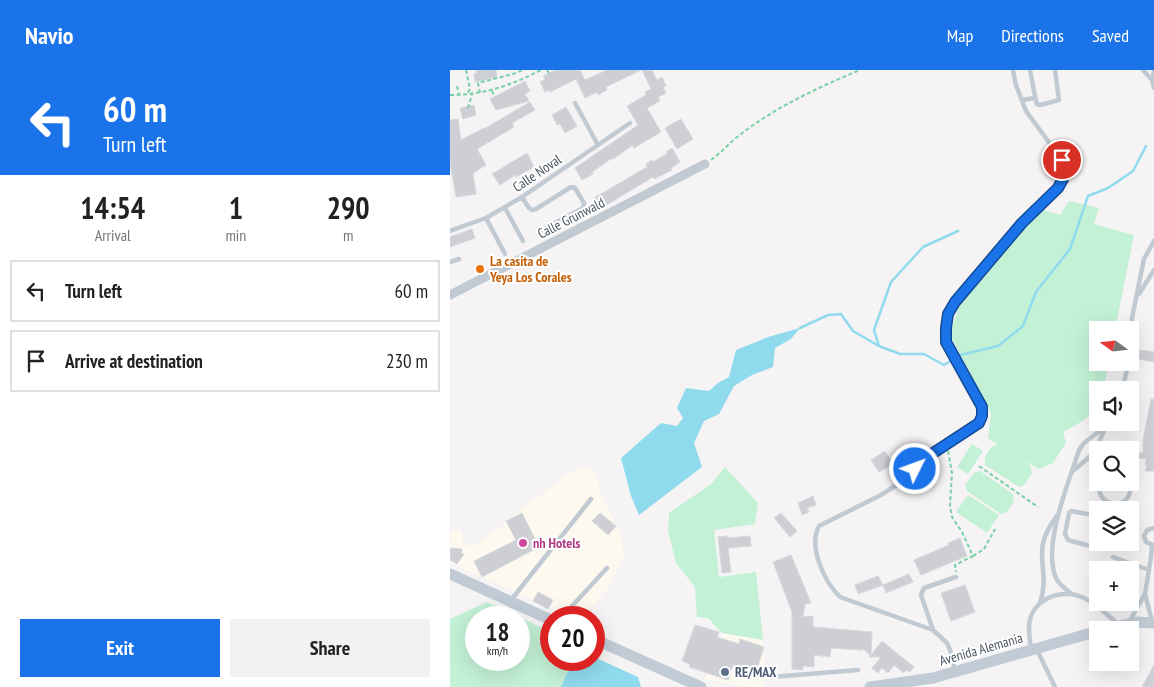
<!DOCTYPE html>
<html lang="en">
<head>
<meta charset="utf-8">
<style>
	:root { --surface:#fff; --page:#f2f2f2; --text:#222; --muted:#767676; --line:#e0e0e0; --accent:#1a73e8 }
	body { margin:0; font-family:"PT Sans Narrow",sans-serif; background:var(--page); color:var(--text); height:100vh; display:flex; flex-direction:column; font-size:19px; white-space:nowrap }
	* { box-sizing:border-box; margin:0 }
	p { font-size:16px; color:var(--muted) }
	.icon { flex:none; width:28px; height:28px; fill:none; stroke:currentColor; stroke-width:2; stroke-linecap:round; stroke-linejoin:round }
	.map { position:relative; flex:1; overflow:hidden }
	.sheet { display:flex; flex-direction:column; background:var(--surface); width:450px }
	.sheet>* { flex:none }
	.hud { background:#1a73e8; color:#fff; overflow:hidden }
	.needle { width:32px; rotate:285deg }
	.buttons { position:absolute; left:639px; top:251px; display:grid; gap:10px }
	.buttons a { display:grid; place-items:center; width:50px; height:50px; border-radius:0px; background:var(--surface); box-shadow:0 5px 20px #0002; font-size:25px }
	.speed { position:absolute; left:15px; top:536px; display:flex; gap:10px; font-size:25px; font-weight:700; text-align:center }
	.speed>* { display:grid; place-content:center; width:65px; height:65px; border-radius:50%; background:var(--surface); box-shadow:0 5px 20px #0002; line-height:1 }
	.speed small { font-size:12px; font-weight:400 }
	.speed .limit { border:8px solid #d22; background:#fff; color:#111 }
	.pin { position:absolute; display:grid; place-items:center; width:42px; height:42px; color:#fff; margin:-21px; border:2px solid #fff; border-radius:50%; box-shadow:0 1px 5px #0007 }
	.me { position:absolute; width:55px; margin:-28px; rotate:48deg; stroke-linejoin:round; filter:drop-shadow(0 0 4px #0008) }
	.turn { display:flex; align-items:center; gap:18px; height:105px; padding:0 20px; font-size:22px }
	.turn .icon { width:65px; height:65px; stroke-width:2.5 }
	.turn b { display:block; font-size:35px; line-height:42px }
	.eta { display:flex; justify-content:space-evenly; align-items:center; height:85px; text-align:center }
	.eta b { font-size:30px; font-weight:600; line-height:35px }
	.primary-button { display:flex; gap:10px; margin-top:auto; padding:10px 20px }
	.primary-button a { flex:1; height:58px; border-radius:0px; background:var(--accent); color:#fff; font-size:20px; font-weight:600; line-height:58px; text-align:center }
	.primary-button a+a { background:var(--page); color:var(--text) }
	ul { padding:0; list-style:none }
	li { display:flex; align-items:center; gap:15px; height:62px; margin:0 10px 8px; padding:0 10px; border:2px solid var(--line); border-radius:0px }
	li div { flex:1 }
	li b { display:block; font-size:19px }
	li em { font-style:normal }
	header { display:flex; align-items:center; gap:30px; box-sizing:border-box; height:70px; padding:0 25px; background:var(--accent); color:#fff }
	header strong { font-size:24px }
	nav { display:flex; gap:28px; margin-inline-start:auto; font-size:18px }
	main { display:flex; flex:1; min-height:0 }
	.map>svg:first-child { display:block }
</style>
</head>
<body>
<header>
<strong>Navio</strong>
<nav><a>Map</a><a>Directions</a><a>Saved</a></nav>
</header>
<main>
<section class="sheet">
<div class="hud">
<div class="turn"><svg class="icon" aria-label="left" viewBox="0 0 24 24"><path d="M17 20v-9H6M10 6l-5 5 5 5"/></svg><div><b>60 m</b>Turn left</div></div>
</div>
<div class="eta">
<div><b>14:54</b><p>Arrival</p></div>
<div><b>1</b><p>min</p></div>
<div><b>290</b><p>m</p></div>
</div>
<ul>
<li><svg class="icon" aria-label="left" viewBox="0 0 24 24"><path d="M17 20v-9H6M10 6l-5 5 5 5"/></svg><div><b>Turn left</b></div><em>60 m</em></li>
<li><svg class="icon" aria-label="arrive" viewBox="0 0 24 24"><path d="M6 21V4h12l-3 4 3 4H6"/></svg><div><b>Arrive at destination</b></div><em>230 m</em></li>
</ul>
<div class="primary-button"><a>Exit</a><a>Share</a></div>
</section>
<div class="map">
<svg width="704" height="617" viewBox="0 0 704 617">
	<rect width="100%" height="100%" fill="#f5f3f3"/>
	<path fill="#fdf9ef" d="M137,396L145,401L153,429L171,466L174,487L159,517L133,547H121L0,493L1,461L11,460L14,476L27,473L46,461L68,441L127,398Z
		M272,563L313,570L315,617H296L255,609Z"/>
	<path fill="#c3f1d5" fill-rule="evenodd" d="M619,131L649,138L644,154L684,165L665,260H648V292L659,293L653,320H648C648,345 632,352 613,362L616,373L603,393L589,399L573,390L580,395L582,403L575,414L569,417L535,395V387L542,376L548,375L538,368L541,343L500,264L509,237L590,139L610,145Z
		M522,374L533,381L518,404L507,397Z
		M275,397L308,433L305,454L264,460L269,507L306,502L313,570L272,563L258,548L247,547L245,517L226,493L218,461L219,443L261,414Z
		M530,401L563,424L564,431L557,442L551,444L517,421L515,415L524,403Z
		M518,425L549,445L537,463L506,442Z
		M37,532L101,562V590H123L111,617H0V549ZM26,548H69V590H26Z"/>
	<path fill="#90daee" d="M350,258L341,269L325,278L323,297L302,305L284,316L269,344L254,351L244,373L252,397L189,445L181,426L171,388L211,353L227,356L233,348L227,338L236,318L259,321L268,313L279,307L286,280L318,267Z
		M144,587L188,607L191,617H111L123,590H144Z"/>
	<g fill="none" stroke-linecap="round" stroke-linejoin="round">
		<path stroke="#90daee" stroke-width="2.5" d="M350,258L378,245L391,244L403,261L429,276L450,284H474L494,295L510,285L548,276L573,256L586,222L620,179L638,126L658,118L683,101L696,76
			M429,276L424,260L441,212L473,177L508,161"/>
	</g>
	<path fill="#cdcfd5" stroke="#d7d9de" d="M26,0H46L47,7L25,12L24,4L27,3Z
		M105,0H130L135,10L157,0H191L156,17L157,20L148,25L147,22L135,28L126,9L100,22L99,20L95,22L90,12L95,9L93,6Z
		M192,0H202L207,10L212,7L216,16L213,17L216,23L208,27L210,31L197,38L211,62L184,78L183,75L163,89L162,88L142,102L143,104L132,110L125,98L188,55L177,36L196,25L195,22L201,19Z
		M75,11L80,21L75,24L79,31L46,40L40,29Z
		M80,32L85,40L62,53L64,57L27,79L36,95L23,103L26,124L6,127L0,92V50L8,49L11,70L34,58V59Z
		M24,35L26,45L13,49L10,38Z
		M116,37L127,56L115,63L110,54L107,55L102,45Z
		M231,49L243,69L227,79L215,58Z
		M222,78L230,92L221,98L222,100L204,109L203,107L150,139L144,128L197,97L196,94L202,90L203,92L217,84L216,82Z
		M77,83L84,97L66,107L65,105L50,115L42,104Z
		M22,159L25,168L0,177V167Z
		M690,280L704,282V292L689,289Z
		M701,329H704V401H695L697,395H695L696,389L680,387V386L693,382V370Z
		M435,381L443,394L429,402L421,390Z
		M363,426L366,435L357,438L359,442L352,445L348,433Z
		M72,443L89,477L32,507L24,491L66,470L56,451Z
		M150,443L166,456L158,465L142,451Z
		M331,443L347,461L340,467L324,448Z
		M277,466V468L300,466L301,476L278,478L281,502L272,503L268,467Z
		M510,468L517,486L471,505L464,490L499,475L498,473Z
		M0,478L12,479L11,483L14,484L7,494L0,490Z
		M341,485L361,533L355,534L353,547L363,546V557L422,562L421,585L432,571L464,597L460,602L456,600L454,603L444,595L438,603L432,598L428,603L422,598L431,587H419L420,585L412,578V580L381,578L380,587L364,585V597L353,596V600L342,599V542L323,492Z
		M459,504L463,512L436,523L433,515Z
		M428,506L433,515L408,524L405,515Z
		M515,515L525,542L501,551L491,523Z
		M88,522L103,530L98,539L83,531Z
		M245,555L269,562L267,567L289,574L290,569L314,577L306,602L283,595L278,610L239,597L240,594L232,591Z
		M704,595V617H692Z"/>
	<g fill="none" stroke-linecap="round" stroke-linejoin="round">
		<path stroke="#7ad0a6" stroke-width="2" stroke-dasharray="4 2.5" stroke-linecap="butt" d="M16,0L20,19L17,24
			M97,0L99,3
			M7,16L9,25
			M42,21L44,25
			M30,23L28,13L63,4L73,0
			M0,25C34,25 62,15 91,0
			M18,38L22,24
			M261,90C272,82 280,72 291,64C326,37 369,17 410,0
			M498,381L502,403L500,436L502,447L512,462L523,486L505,495L506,502
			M529,396L588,437
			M523,486L534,479L545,459"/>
		<path stroke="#c1cad2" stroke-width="4.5" d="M580,0L586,31L587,34L590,35L609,30L605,0
			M693,0L702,10
			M704,1L702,10L704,18
			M572,30L585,28
			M125,33L148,75
			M72,127L79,138L82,140L86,139L121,117L125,118L134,133L133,138L92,160
			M55,138L73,171
			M36,148L55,184
			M0,161L36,148L72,127L180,53
			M0,192L9,189
			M689,224L704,200
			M680,270L682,248L694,189L704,171
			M672,320L679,292
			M639,388L648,399
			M623,401L644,383L658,352
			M651,412C640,435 685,446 680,412
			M648,446L621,441L619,443L615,464L618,470L640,476L648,469
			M703,475L696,472L694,466L697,460L704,458
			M663,487L699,500
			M622,524C616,519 609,515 606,508C592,475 619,412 629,380L634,373L656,356
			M695,524L701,487L702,475
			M61,530L141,429
			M590,533C602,497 578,483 607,446
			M111,548L157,498
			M679,552L695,524L702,551
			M483,560L471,525L474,518L506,507
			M581,580C580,572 579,564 579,557C580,529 612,517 634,528C647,534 657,545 668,554
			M587,580L605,617
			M505,601L500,580L497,573L483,560L390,527C374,511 358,477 369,456L431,425L456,409L474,389L529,353L532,346V337L495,272V258L498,244L505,232L572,153L608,118L613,109L614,99L612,90L576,41L566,15L563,0
			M321,607L408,600"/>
		<path stroke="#c1cad2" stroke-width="9" d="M0,225L255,94"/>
		<path stroke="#c1cbd6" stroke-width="11" d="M0,504L101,550
			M651,560L686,552L704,553
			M144,569L251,617
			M420,617L483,608L648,561"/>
	</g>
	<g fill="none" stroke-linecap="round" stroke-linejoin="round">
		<g stroke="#114b97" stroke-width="12">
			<path id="route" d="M465,399L474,389L529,353L532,346V337L496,272V258L498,244L505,232L572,153L608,118L613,109L614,99L612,90"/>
		</g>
		<use href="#route" stroke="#1a73e8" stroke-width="9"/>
	</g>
	<circle fill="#e8710a" stroke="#fff" stroke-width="2" cx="30" cy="199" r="5"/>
	<circle fill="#d1479c" stroke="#fff" stroke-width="2" cx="73" cy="473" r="5"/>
	<circle fill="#5c6f8a" stroke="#fff" stroke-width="2" cx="275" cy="602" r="5"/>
	<g text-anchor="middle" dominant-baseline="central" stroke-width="4" stroke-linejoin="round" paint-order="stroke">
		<g font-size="14" fill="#4a5661" stroke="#fff">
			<text transform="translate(87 103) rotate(-34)">Calle Noval</text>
			<text transform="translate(121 148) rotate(-27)">Calle Grunwald</text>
			<text transform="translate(531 579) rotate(-16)">Avenida Alemania</text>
		</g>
		<g font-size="14" font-weight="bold" fill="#c56008" stroke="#fff" text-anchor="start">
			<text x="40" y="191">La casita de<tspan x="40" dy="16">Yeya Los Corales</tspan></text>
		</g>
		<g font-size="14" font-weight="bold" fill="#b23c85" stroke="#fff" text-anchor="start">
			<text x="83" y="473">nh Hotels</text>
		</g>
		<g font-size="14" font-weight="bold" fill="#4e5e75" stroke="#fff" text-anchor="start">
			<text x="285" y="602">RE/MAX</text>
		</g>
	</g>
</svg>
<div class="buttons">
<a><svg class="needle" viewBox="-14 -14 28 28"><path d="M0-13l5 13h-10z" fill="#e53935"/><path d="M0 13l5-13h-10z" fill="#767676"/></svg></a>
<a><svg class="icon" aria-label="sound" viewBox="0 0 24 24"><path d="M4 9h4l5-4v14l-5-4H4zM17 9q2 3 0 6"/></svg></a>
<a><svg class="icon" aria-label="search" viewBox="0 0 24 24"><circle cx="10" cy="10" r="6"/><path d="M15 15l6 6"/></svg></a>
<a><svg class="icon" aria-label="layers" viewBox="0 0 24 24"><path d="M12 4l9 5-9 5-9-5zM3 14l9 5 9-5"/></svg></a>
<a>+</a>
<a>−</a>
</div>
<div class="speed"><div>18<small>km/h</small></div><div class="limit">20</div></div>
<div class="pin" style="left:612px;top:90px;background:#d93025"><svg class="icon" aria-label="arrive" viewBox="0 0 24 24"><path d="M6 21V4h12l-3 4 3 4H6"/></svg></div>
<svg class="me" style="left:465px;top:399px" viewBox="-20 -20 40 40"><circle r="17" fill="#1a73e8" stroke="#fff" stroke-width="3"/><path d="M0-11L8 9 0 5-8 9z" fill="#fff"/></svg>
</div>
</main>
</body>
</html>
